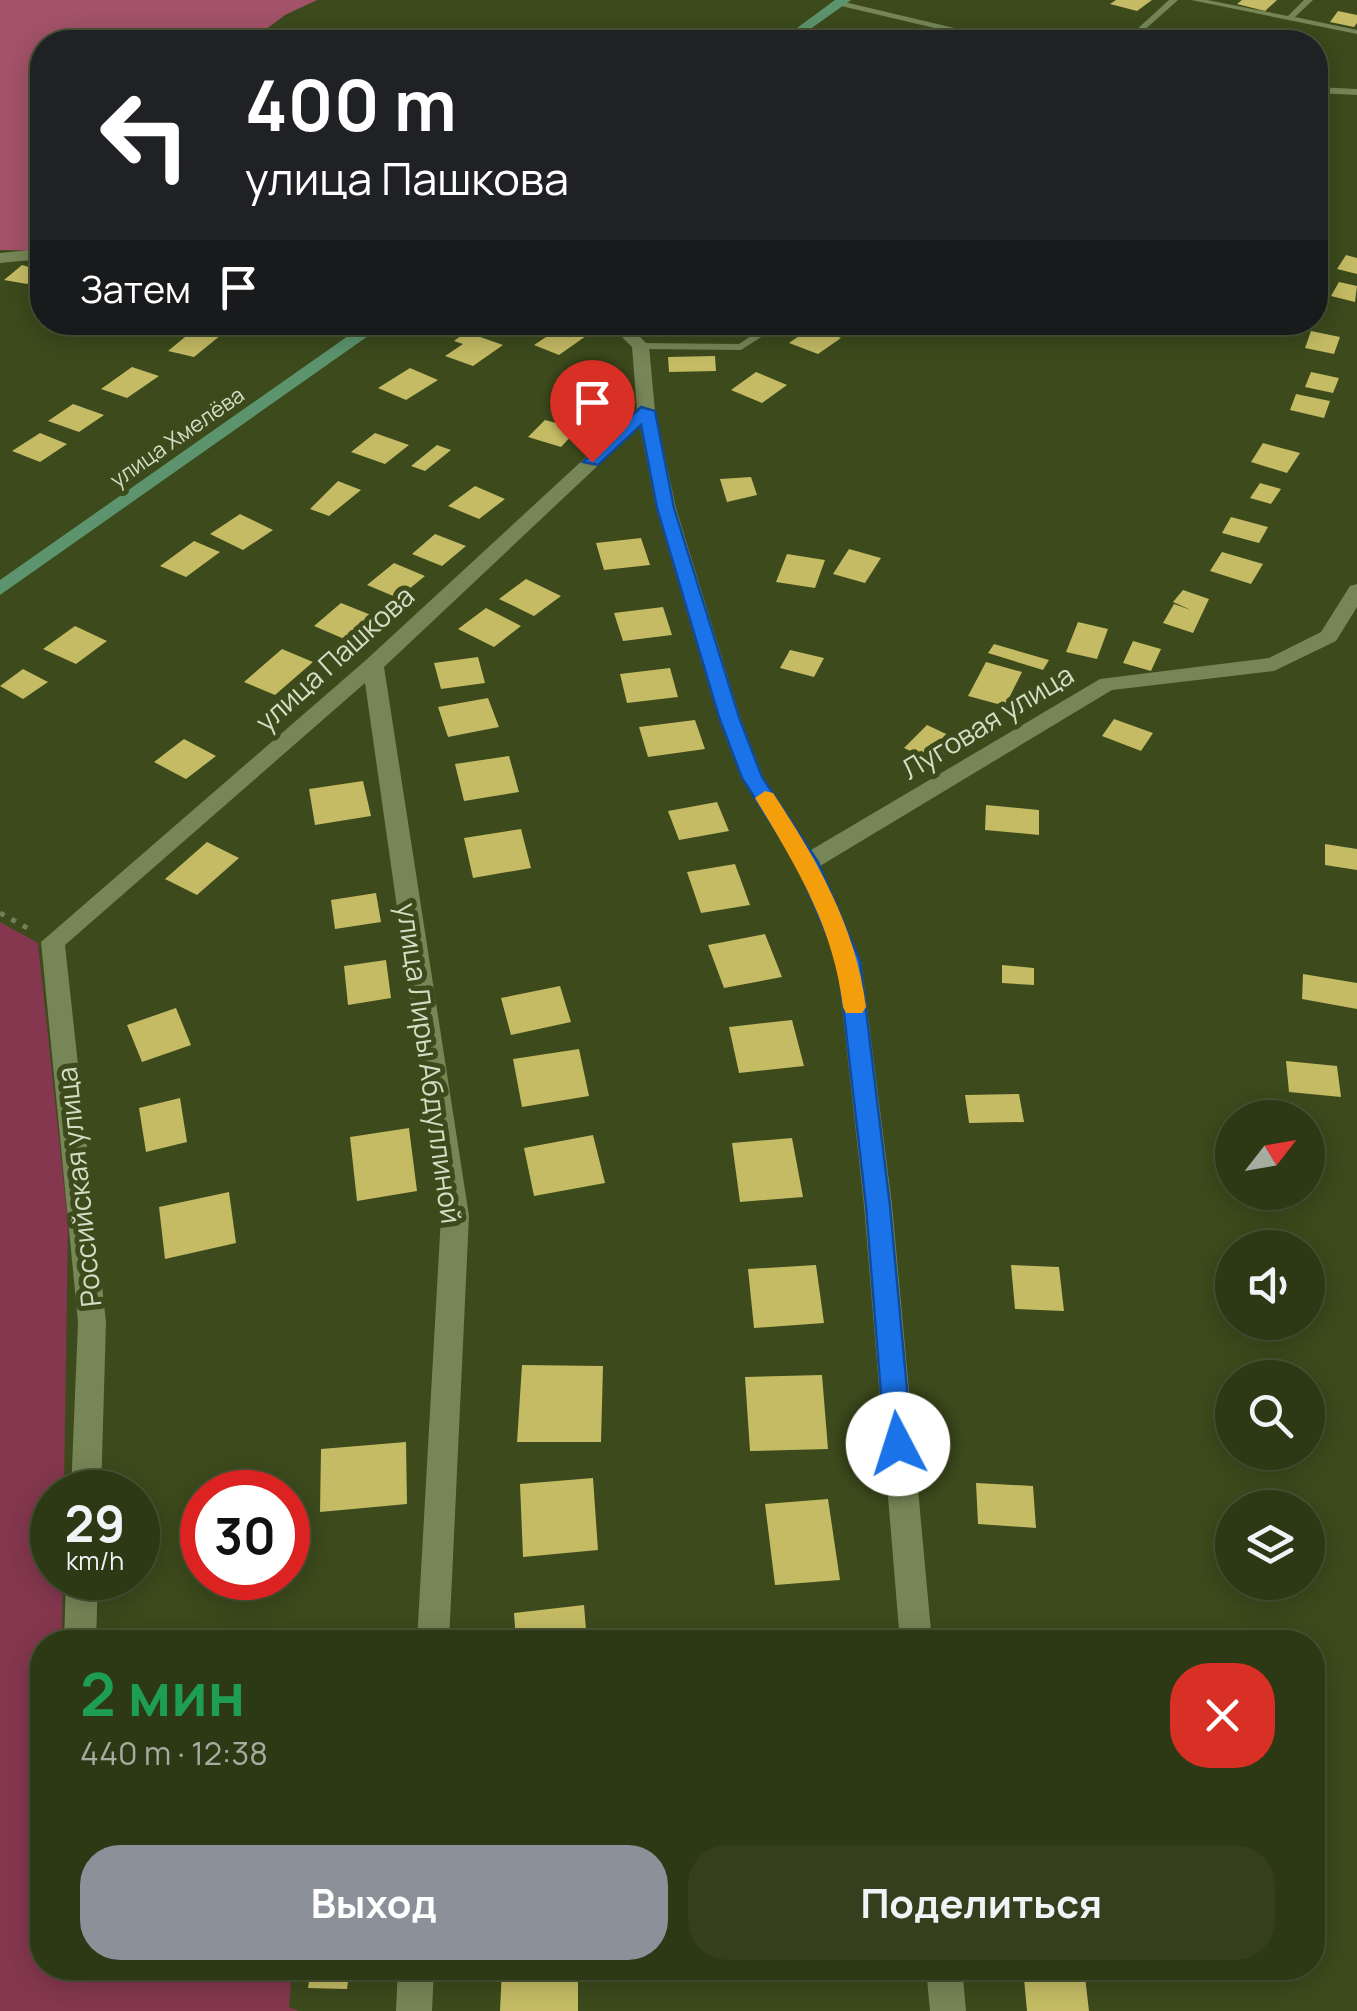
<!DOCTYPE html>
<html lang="ru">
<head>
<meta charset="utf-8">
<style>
	:root { --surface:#2d3815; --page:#353f1e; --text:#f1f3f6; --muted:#a7aca0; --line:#485234; --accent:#8c9099 }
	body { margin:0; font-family:Manrope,sans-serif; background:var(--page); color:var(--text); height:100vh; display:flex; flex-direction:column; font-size:38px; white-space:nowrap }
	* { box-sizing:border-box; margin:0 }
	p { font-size:32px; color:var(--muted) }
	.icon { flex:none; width:55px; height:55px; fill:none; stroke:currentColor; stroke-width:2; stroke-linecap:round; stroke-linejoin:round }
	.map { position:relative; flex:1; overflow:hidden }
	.side { position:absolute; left:30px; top:1630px; width:1295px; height:350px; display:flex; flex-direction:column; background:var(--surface); border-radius:40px; box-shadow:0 5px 25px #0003,0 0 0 2px var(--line) }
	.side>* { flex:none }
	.guide { position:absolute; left:30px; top:30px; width:1298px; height:305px; border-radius:40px; box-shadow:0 5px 25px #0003,0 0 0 2px var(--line); background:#202124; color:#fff; overflow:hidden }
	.needle { width:65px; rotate:59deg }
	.buttons { position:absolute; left:1215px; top:1100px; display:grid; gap:20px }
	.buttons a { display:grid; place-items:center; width:110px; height:110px; border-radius:50%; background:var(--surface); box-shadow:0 5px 25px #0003,0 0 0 2px var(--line); font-size:50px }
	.speed { position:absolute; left:30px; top:1470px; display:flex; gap:20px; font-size:50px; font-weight:700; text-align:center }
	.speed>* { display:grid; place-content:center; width:130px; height:130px; border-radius:50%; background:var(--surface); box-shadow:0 5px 25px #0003,0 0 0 2px var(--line); line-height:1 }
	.speed small { font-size:25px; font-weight:400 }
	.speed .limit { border:15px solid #d22; background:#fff; color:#111 }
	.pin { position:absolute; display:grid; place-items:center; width:85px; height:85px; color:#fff; margin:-102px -42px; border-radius:50% 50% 50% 0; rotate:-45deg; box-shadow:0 0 10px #0007 }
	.pin .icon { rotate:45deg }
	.me { position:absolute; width:110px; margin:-55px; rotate:355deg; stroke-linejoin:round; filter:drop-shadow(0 0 8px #0008) }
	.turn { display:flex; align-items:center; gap:35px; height:210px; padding:0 50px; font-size:45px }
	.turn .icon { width:130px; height:130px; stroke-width:2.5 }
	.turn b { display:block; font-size:70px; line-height:85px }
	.then { display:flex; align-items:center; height:95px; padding:0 50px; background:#0003; gap:20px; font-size:38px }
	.round { display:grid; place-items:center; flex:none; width:105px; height:105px; border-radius:40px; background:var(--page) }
	.head { display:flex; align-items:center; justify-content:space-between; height:170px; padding:0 50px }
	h1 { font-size:60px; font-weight:700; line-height:75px; color:#1e9e55 }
	.action { display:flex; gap:20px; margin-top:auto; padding:20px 50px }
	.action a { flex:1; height:115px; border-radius:40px; background:var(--accent); color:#fff; font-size:40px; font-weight:700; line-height:115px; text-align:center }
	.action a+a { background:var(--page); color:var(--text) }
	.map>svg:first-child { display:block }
</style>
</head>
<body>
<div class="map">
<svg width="1357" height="2011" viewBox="0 0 1357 2011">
	<rect width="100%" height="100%" fill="#3c4a1c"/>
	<path fill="#84374f" d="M0,922L38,943L68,1223L64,1492H52V1578H63L62,1642H42V1968H292L289,2007L299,2011H0Z"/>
	<path fill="#a25269" d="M0,0H317L285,15L249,42H42V251L0,250Z"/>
	<path fill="#c4bb64" d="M1116,0H1152L1137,11L1110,4Z
		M1242,0H1277L1265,11L1237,4Z
		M1338,11L1357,15V23L1354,27L1330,22Z
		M1346,255L1357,258V274L1337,269Z
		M22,265L42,271L27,284L4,280Z
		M1339,282L1357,286L1355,302L1331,296Z
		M561,327L586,336L559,355L534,345Z
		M812,327L841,338L818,354L789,343Z
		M196,328L221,335L194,357L168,351Z
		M1311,331L1340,337L1334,354L1305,348Z
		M466,332L503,345L473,366L445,356L463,344L454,341Z
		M715,356L716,371L669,372L668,357Z
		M584,361L617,373L605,382L572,370Z
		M132,367L159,376L127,398L101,389Z
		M410,368L438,380L406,400L378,388Z
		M756,372L787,385L762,403L731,390Z
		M1311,372L1339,378L1333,393L1305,387Z
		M1296,394L1330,401L1324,418L1290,410Z
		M73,404L104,415L79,432L48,421Z
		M545,420L578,429L561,447L528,437Z
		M40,433L67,444L40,462L12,451Z
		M375,433L409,445L385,464L351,452Z
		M1263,443L1300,453L1287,473L1251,462Z
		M437,445L451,450L425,471L411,466Z
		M751,477L757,495L727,502L720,479Z
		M338,481L361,490L329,516L310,509Z
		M1260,483L1281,489L1271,504L1250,498Z
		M475,486L505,499L479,519L448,506Z
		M240,514L273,530L243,550L210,534Z
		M1231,517L1268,527L1259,543L1222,533Z
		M435,534L466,546L442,566L412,554Z
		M641,538L650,565L604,570L596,543Z
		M194,541L220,552L186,577L160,566Z
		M849,549L881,558L865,583L833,574Z
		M1222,552L1263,564L1251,584L1210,571Z
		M787,554L825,560L815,588L776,582Z
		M394,563L425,576L398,598L367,585Z
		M526,579L561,596L534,616L499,599Z
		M1183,590L1209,599L1193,633L1163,623L1174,604L1191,610L1173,602Z
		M341,603L376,617L349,641L314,626Z
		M663,607L672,635L623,641L614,613Z
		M486,608L521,626L494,647L458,629Z
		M1078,622L1108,629L1097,659L1066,652Z
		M75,626L107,641L76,664L43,649Z
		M1133,641L1161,649L1151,671L1123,663Z
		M994,644L1049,660L1043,670L988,653Z
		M282,649L313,662L275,695L244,682Z
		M790,650L824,658L814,677L780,668Z
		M478,657L485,683L441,689L434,663Z
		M986,662L1022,672L1005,706L968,696Z
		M670,668L678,697L627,703L620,674Z
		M23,669L48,682L23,699L0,686Z
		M488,698L499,727L448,737L438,707Z
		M1114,719L1153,733L1141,751L1102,736Z
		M695,720L705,749L648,757L639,727Z
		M927,725L959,740L936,763L904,748Z
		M184,739L216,756L186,779L154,762Z
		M509,756L519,792L464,801L455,764Z
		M363,781L371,816L315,825L309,789Z
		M717,802L729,831L679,840L668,811Z
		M986,805L1039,810V835L985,830Z
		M521,829L531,868L473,878L464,838Z
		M207,842L239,858L197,895L165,879Z
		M1325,844L1357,849V870L1325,865Z
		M735,864L750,905L701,913L687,872Z
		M376,893L381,922L335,929L331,900Z
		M765,934L782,977L724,988L708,945Z
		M386,960L391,998L348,1005L344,966Z
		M1002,965L1034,968V985L1002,983Z
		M1303,974L1357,983V1009L1302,999Z
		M560,986L571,1022L511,1035L501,998Z
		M176,1008L191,1045L142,1062L127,1025Z
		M792,1020L804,1066L739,1073L729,1027Z
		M579,1049L589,1096L522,1107L513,1059Z
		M1286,1061L1337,1066L1341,1097L1289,1092Z
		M1019,1094L1024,1122L969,1123L965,1095Z
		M180,1098L187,1142L146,1152L139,1108Z
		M409,1128L417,1191L357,1201L350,1137Z
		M593,1135L605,1183L534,1196L524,1148Z
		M792,1138L803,1197L740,1202L732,1143Z
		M229,1192L236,1243L165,1259L159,1207Z
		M816,1265L824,1323L754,1328L748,1269Z
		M1011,1265L1059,1267L1064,1311L1015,1309Z
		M522,1365L603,1366L601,1442H517Z
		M822,1375L828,1449L750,1451L745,1377Z
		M406,1442L407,1504L320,1512L321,1449Z
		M593,1478L598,1550L523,1557L520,1484Z
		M976,1483L1033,1486L1036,1528L978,1524Z
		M828,1499L840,1580L775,1585L765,1504Z
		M584,1605L587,1642H516L514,1613Z
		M311,1968H350L347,1989L308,1988Z
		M502,1968H578V2011H500Z
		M1023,1968H1084L1089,2011H1027Z"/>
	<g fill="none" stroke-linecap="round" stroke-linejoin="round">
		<path stroke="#737f58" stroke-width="5" stroke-dasharray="5 8" stroke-linecap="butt" d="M0,913L33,931"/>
		<path fill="#768656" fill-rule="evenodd" d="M1169,0H1178L1131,42H1123Z
			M1191,0H1207L1288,16L1304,0H1313L1295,17L1357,30V34Z
			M840,1L1005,40L1006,42H994L837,5L836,3Z
			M1315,87L1357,89V95L1315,93Z
			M772,322H785L741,350L640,349L635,346L640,343L739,344Z"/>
		<path fill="#768656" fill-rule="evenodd" d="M42,249V259L0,263V253Z
			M607,322H625L649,346L655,411L676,508L740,717L763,777L811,850L1100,679L1269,658L1321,632L1350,586L1357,584V607L1336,641L1274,671L1112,690L820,866L861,961L892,1205L932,1642H900L864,1205L837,961L796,864L741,778L718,717L656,508L640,426L384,667L469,1216L449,1642H417L441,1216L365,683L65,945L106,1322L101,1492H71L78,1322L41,942L366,660L637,410L632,347Z
			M66,1578H98L96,1642H64Z
			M398,1968H434L432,2011H396Z
			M926,1968H962L966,2011H930Z"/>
		<path fill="#5c946d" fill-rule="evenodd" d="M835,0H851L792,42H778Z
			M368,322H388L0,595V580Z"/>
	</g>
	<path fill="#1a73e8" stroke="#114b97" stroke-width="2.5" d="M641,407L655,411L674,508L739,717L762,777L818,862L860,961L890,1206L912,1444L908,1453L898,1456L889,1453L885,1444L866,1206L838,961L797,864L742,778L719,717L657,508L641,425L598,465L583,462Z"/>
	<path fill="#f59e0b" d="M765,791L773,793C817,860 856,927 866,1007L862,1013H846L843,1007C834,928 796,865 755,798Z"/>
	<g text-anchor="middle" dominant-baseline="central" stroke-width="10" stroke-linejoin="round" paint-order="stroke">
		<g font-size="22" fill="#d4ddc4" stroke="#3c4a1c">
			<text transform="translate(177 437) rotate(-35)">улица Хмелёва</text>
		</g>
		<g font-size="28" fill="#d4ddc4" stroke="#3c4a1c">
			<text transform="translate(334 658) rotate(-42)">улица Пашкова</text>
			<text transform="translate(987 721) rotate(-31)">Луговая улица</text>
			<text transform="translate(430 1063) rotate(82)">улица Лиры Абдуллиной</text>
			<text transform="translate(78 1187) rotate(-96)">Российская улица</text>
		</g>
	</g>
</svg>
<div class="buttons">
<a><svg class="needle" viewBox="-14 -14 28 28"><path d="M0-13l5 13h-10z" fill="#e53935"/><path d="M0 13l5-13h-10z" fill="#a7aca0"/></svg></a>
<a><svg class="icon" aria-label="sound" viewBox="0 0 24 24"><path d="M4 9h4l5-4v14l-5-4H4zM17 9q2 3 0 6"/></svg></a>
<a><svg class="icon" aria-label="search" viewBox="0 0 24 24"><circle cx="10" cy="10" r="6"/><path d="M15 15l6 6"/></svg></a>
<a><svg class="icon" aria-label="layers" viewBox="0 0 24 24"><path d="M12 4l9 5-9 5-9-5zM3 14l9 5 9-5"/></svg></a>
</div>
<div class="speed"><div>29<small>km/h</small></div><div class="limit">30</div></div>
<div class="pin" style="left:592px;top:462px;background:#d93025"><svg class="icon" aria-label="arrive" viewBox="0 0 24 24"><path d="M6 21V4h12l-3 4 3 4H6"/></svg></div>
<svg class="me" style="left:898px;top:1444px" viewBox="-20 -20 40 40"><circle r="19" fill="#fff"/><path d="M0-13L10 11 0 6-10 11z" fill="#1a73e8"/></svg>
<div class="guide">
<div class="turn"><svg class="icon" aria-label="left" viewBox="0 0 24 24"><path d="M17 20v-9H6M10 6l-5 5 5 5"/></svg><div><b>400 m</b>улица Пашкова</div></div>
<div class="then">Затем<svg class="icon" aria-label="arrive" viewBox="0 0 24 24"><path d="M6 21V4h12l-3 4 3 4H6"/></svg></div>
</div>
<section class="side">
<div class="head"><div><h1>2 мин</h1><p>440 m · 12:38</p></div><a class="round" style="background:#d93025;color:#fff"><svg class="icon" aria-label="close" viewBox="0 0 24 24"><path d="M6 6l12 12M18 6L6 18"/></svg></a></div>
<div class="action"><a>Выход</a><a>Поделиться</a></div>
</section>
</div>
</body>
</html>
